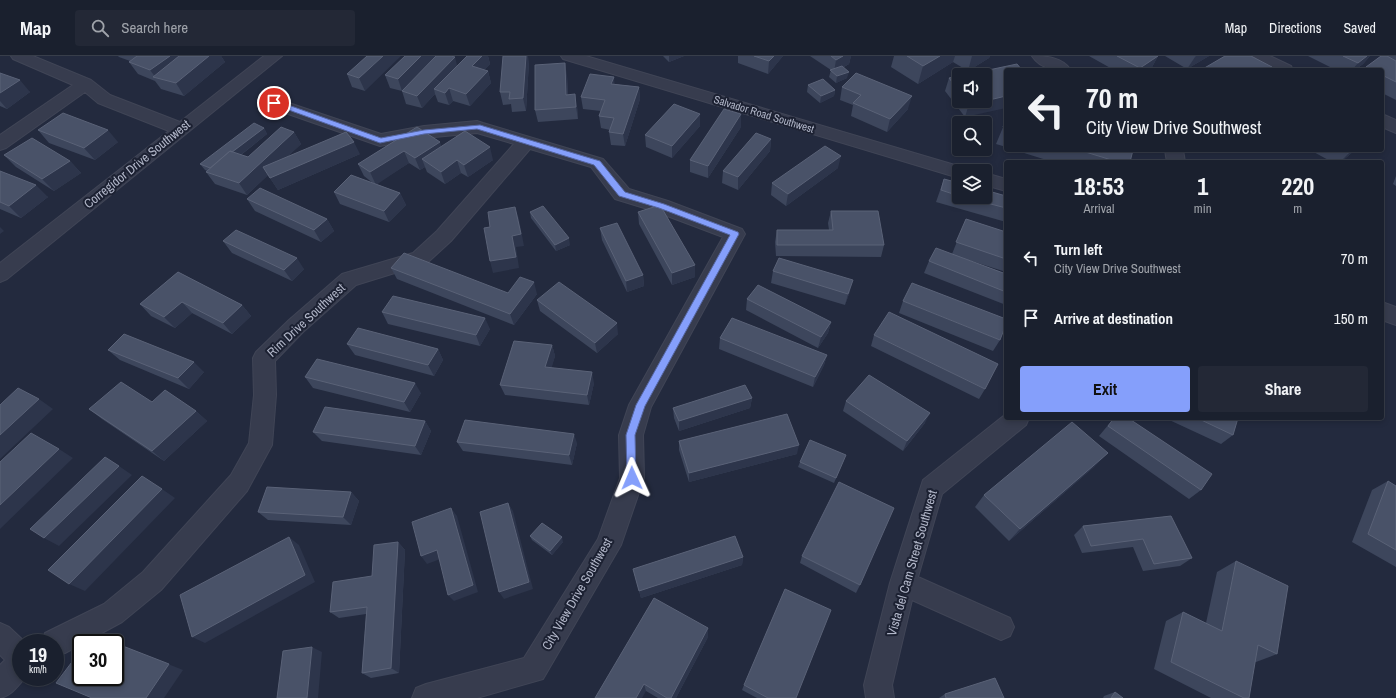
<!DOCTYPE html>
<html lang="en">
<head>
<meta charset="utf-8">
<style>
	:root { --surface:#1a202e; --page:#232836; --text:#f1f3f6; --muted:#9fa3aa; --line:#383e4a; --accent:#859ffb }
	body { margin:0; font-family:"Archivo Narrow",sans-serif; background:var(--page); color:var(--text); height:100vh; display:flex; flex-direction:column; font-size:15px; white-space:nowrap }
	* { box-sizing:border-box; margin:0 }
	p { font-size:13px; color:var(--muted) }
	.icon { flex:none; width:22px; height:22px; fill:none; stroke:currentColor; stroke-width:2; stroke-linecap:round; stroke-linejoin:round }
	.map { position:relative; flex:1; overflow:hidden }
	.side { position:absolute; left:1004px; top:104px; width:380px; height:260px; display:flex; flex-direction:column; background:var(--surface); border-radius:4px; box-shadow:0 2px 6px #0003,0 0 0 1px var(--line) }
	.side>* { flex:none }
	.guide { position:absolute; left:1004px; top:12px; width:380px; height:84px; border-radius:4px; box-shadow:0 2px 6px #0003,0 0 0 1px var(--line); background:#1a202e; color:var(--text); overflow:hidden }
	.buttons { position:absolute; left:952px; top:12px; display:grid; gap:8px }
	.buttons a { display:grid; place-items:center; width:40px; height:40px; border-radius:4px; background:var(--surface); box-shadow:0 2px 6px #0003,0 0 0 1px var(--line); font-size:20px }
	.speed { position:absolute; left:12px; top:578px; display:flex; gap:8px; font-size:20px; font-weight:700; text-align:center }
	.speed>* { display:grid; place-content:center; width:52px; height:52px; border-radius:50%; background:var(--surface); box-shadow:0 2px 6px #0003,0 0 0 1px var(--line); line-height:1 }
	.speed small { font-size:10px; font-weight:400 }
	.speed .limit { border:2px solid #111; border-radius:6px; background:#fff; color:#111 }
	.pin { position:absolute; display:grid; place-items:center; width:34px; height:34px; color:#fff; margin:-17px; border:2px solid #fff; border-radius:50%; box-shadow:0 1px 4px #0007 }
	.me { position:absolute; width:44px; margin:-22px; rotate:359deg; stroke-linejoin:round; filter:drop-shadow(0 0 3px #0008) }
	.turn { display:flex; align-items:center; gap:14px; height:84px; padding:0 16px; font-size:18px }
	.turn .icon { width:52px; height:52px; stroke-width:2.5 }
	.turn b { display:block; font-size:28px; line-height:34px }
	.eta { display:flex; justify-content:space-evenly; align-items:center; height:68px; text-align:center }
	.eta b { font-size:24px; font-weight:700; line-height:28px }
	.cta { display:flex; gap:8px; margin-top:auto; padding:8px 16px }
	.cta a { flex:1; height:46px; border-radius:4px; background:var(--accent); color:#111; font-size:16px; font-weight:700; line-height:46px; text-align:center }
	.cta a+a { background:var(--page); color:var(--text) }
	ul { padding:0; list-style:none }
	li { display:flex; align-items:center; gap:12px; height:60px; padding:0 16px }
	li div { flex:1 }
	li b { display:block; font-size:15px }
	li em { font-style:normal }
	header { display:flex; align-items:center; gap:24px; box-sizing:border-box; height:56px; padding:0 20px; background:var(--surface); border-bottom:1px solid var(--line) }
	header strong { font-size:19px }
	nav { display:flex; gap:22px; margin-inline-start:auto; font-size:14px }
	.search { width:280px; height:36px; background:var(--page); display:flex; align-items:center; gap:10px; box-sizing:border-box; padding:0 14px; border-radius:4px; color:var(--muted); font-size:15px }
	.map>svg:first-child { display:block }
</style>
</head>
<body>
<header>
<strong>Map</strong>
<div class="search"><svg class="icon" aria-label="search" viewBox="0 0 24 24"><circle cx="10" cy="10" r="6"/><path d="M15 15l6 6"/></svg>Search here</div>
<nav><a>Map</a><a>Directions</a><a>Saved</a></nav>
</header>
<div class="map">
<svg width="1396" height="642" viewBox="0 0 1396 642">
	<rect width="100%" height="100%" fill="#232a3e"/>
	<g fill="none" stroke-linecap="round" stroke-linejoin="round">
		<g stroke="#404556" stroke-width="2">
			<path id="street" d="M11,0H33L91,24L110,39L180,66L264,0H282L7,223L0,226V207L169,75L98,47L85,36L6,92L0,94V79L73,29L13,3Z
				M561,0H586L965,112L967,115H959V122L563,3Z
				M1032,0C1046,0 1062,1 1071,14C1056,14 1041,14 1032,0Z
				M1250,0H1270L1291,10L1293,14H1272L1252,3Z
				M274,42L381,78L424,70L477,65L483,67L603,103L629,133L668,145L742,173L745,178L651,351L643,379L644,422L621,489L543,623L477,642H412L416,632L426,628L524,602L598,483L620,422L619,379L629,349L723,181L654,155L615,143L591,111L530,93L451,185L427,207L356,229L303,276L275,305L276,339L272,389L247,435L161,534L122,566L65,597L55,600V587H42L45,577L104,548L143,516L231,419L249,387L254,339L253,302L256,296L289,264L342,218L413,197L437,175L514,88L477,77L424,82L380,90L268,51L266,47L268,43Z
				M1382,58L1396,64V77L1382,71Z
				M1165,94H1183L1185,106H1167Z
				M985,117L1006,123V135L985,129Z
				M1382,246L1396,251V269L1382,264Z
				M1006,358V362H1029L1026,369L942,438L918,521L1010,562L1014,571L1010,580L1001,584L912,544L892,629L894,642H866L864,629L890,527L923,424Z
				M0,567L9,571L26,587H21V621H26C18,629 12,640 0,642V609L5,604L0,599Z"/>
		</g>
		<use href="#street" fill="#373c4e" fill-rule="evenodd"/>
	</g>
	<path fill="#3d465c" d="M118,0H221L225,6L184,40L161,33L155,25L138,18L129,6L130,5L119,1Z
		M367,0L365,35L352,31L347,18Z
		M467,0H488L490,8L484,14L488,15L491,27L470,50L453,45L449,49L438,46L435,38L422,52L406,48L402,35L390,32L385,19L457,10Z
		M663,0H684L669,6Z
		M738,0H783L768,18L738,7Z
		M810,0H851L849,8L844,11L847,22L836,27L829,21L831,14Z
		M894,0H990L989,2L968,15L953,6L918,28L891,11Z
		M1089,0H1158L1151,13L1149,14H1114Z
		M1165,0H1209L1187,13Z
		M1308,0H1370L1363,8L1355,14H1336Z
		M1380,0H1396V44L1382,37V14H1363L1366,11L1381,0Z
		M529,6L526,55L512,56L511,48L503,49L500,36Z
		M0,17L30,36L7,53L0,50Z
		M567,19L568,39L577,50L578,63L538,66L535,54Z
		M959,20V45H985L965,61L945,35L949,22Z
		M614,28L639,31L640,43L625,90L611,89L609,76L610,74L601,72L599,60L601,55L583,53L581,41Z
		M808,29L835,34L834,40L820,47L807,36Z
		M842,31L908,53L887,76L851,60L853,49L840,44Z
		M700,58V70L672,102L646,91L645,79Z
		M1006,64V91L996,88Z
		M417,71L441,91L493,104L468,121L461,117L445,128L427,116L425,111L420,114L409,107L376,128L400,137L406,149L389,166L340,148L334,136L374,128L364,120L358,108Z
		M741,71L708,122L690,116V104Z
		M264,72L267,78L241,99L248,101L294,76L301,88L287,101L360,98L278,134L268,119L247,139L215,128L206,116L207,115L205,114L200,108Z
		M38,74L118,86L95,104L49,87Z
		M771,83L770,95L738,134L722,127L723,115Z
		M1014,94H1133L1130,106H1053Z
		M1310,94H1355L1341,106H1332Z
		M4,99L70,105L81,117L54,135L16,111Z
		M838,112L786,150L771,139L772,127Z
		M0,115L48,141L21,162L0,153Z
		M1396,120V130L1393,128Z
		M944,123L959,127V141L1006,140V166L936,146Z
		M247,143L327,163L334,175L321,186L255,155Z
		M831,155L884,189L881,201L776,200L775,186L777,174H829L828,167Z
		M530,156L570,189L556,195L531,162Z
		M638,156L695,221L672,229L639,168Z
		M966,163L1006,176V216L962,202L1006,218V249L924,217L929,205L952,198Z
		M600,172L643,219L644,230L627,236L602,184Z
		M223,185L304,213L292,225L232,197Z
		M391,212L508,237L537,238L514,269L397,223Z
		M773,215L850,235L845,249L771,227Z
		M178,216L242,249L251,260L232,278L192,257L175,272L151,260L140,248Z
		M747,243L831,266L828,277L818,292L746,254Z
		M537,244L618,278L597,297L540,255Z
		M903,245L1000,284L993,295L899,257Z
		M382,256L490,273L480,290L388,268Z
		M874,279L985,333L979,343L871,290Z
		M720,282L827,299L824,309L813,331L719,293Z
		M347,288L438,293L443,304L434,320L355,299Z
		M552,289L555,300L551,312L594,327L589,349L505,339L500,329Z
		M108,294L204,316L189,333L120,304Z
		M305,321L421,337L410,356L313,332Z
		M752,342L750,352L679,375L674,362L673,352Z
		M846,345L925,367L903,395L843,355Z
		M152,346L196,355L207,365L164,405L102,363L89,353Z
		M1114,362H1128L1201,434L1189,443L1099,380Z
		M1165,362H1238L1233,379L1221,388Z
		M425,365L431,375L421,399L322,385L313,376Z
		M679,385L797,398L689,426L679,394Z
		M457,386L577,387L572,409L463,395Z
		M844,404L834,427L798,411L800,406Z
		M1095,410L1009,485L975,451L984,439Z
		M1388,425L1396,430V511L1352,486L1372,434Z
		M351,436L359,445L351,469L268,464L258,456Z
		M1171,460L1192,502L1180,510L1143,515L1133,491L1082,497L1074,479L1083,470Z
		M530,480L563,486L552,499L532,484Z
		M398,486L405,494L399,617L371,622L362,617L366,558L339,562L330,556L372,520Z
		M802,500L860,529L856,537L800,507Z
		M743,501L742,509L641,542L633,513Z
		M1236,505L1277,598L1256,606H1255L1249,642H1211L1154,613L1166,565L1183,556L1206,567L1217,516Z
		M708,581L676,642H658L646,635L595,642Z
		M744,629L796,642H757L742,634Z
		M1115,636L1123,642H1103L1104,640Z
		M945,638L1004,642H939Z"/>
	<path fill="#2d354b" d="M170,0H195L156,22L150,14Z
		M209,0H221L225,6L184,40L176,27Z
		M383,0H401L365,35L359,22Z
		M421,0H438L402,35L398,23Z
		M482,0H488L490,8L475,23L472,10Z
		M526,0H528L529,6L526,55L523,42Z
		M669,0H684L669,6Z
		M774,0H783L768,18L769,5Z
		M843,0H851L849,8L834,16L836,4Z
		M940,0H955L953,6L918,28L923,10Z
		M972,0H990L989,2L968,15Z
		M1158,0L1151,13L1149,14H1139L1140,12Z
		M1196,0H1209L1187,13L1195,1Z
		M1367,0H1370L1363,8L1355,14H1352L1358,7Z
		M455,1L458,13L434,33L435,38L422,52L417,40Z
		M565,7L567,19L568,51L566,39Z
		M488,15L491,27L470,50L466,38Z
		M849,16L847,22L836,27L837,20Z
		M614,21L615,33L611,28Z
		M20,24L30,36L7,53L0,45V37Z
		M639,31L640,43L625,90L623,78Z
		M449,32L453,45L449,49L445,37Z
		M835,34L834,40L820,47L821,40Z
		M575,38L577,50L578,63L576,51Z
		M912,40L908,53L887,76L890,63Z
		M1006,40V52L965,61L969,48Z
		M700,58V70L672,102V90Z
		M741,58V71L708,122V110Z
		M264,72L267,78L215,119L211,113Z
		M108,74L118,86L95,104L84,92Z
		M294,76L301,88L268,119L263,111L268,119L247,139L239,127Z
		M771,83L770,95L738,134V121Z
		M354,86L360,98L278,134L270,122Z
		M440,86L444,98L422,103L425,111L420,114L415,102Z
		M490,91L493,104L468,121L464,109Z
		M1352,94H1355L1341,106H1340Z
		M404,95L409,107L376,129L370,116Z
		M841,100L838,112L786,150L788,138Z
		M457,104L461,117L445,128L441,116Z
		M70,105L81,117L54,135L42,123Z
		M36,129L48,141L21,162L9,150Z
		M400,137L406,149L389,166L384,155Z
		M515,151L519,163L524,190L516,191L519,212L493,217L490,205Z
		M327,163L334,175L321,186L314,174Z
		M0,171L4,175L0,178Z
		M569,182L570,189L556,195L555,189Z
		M297,202L304,213L292,225L284,214Z
		M695,209V221L672,229V217Z
		M643,219L644,230L627,236L626,225Z
		M853,224L850,235L845,249L848,238Z
		M534,226L537,238L514,269L510,258Z
		M182,246L192,257L175,272L164,261Z
		M242,249L251,260L232,278L223,267Z
		M485,262L490,273L480,290L476,279Z
		M831,266L828,277L818,292L821,281Z
		M617,267L618,278L597,297L595,287Z
		M552,289L555,300L549,321L545,311Z
		M438,293L443,304L434,320L428,309Z
		M827,299L824,309L813,331L815,321Z
		M194,306L204,316L189,333L178,322Z
		M592,316L594,327L589,349L587,339Z
		M415,327L421,337L410,356L404,346Z
		M752,342L750,352L679,375V365Z
		M39,343L53,353L0,403V379Z
		M196,355L207,365L164,405L152,395Z
		M930,357L925,367L903,395L907,385Z
		M425,365L431,375L421,399L415,390Z
		M574,378L577,387L572,409L569,399Z
		M799,389L797,398L689,426V417Z
		M59,393L73,402L0,473V449Z
		M1108,397L1095,410L1009,485L1020,473Z
		M119,410L132,419L59,490L44,482Z
		M162,433L175,442L85,535L69,528Z
		M351,436L359,445L351,469L343,461Z
		M508,447L513,455L533,533L504,543L499,536Z
		M451,452L457,460L478,536L454,545L448,539Z
		M289,481L299,489L315,526L205,587L192,581Z
		M562,481L563,486L552,499L550,495Z
		M398,486L405,494L399,617L391,612Z
		M437,494L443,502L427,508L421,500Z
		M743,501L742,509L641,542L639,535Z
		M708,572V581L676,642H671Z
		M108,584L183,614L164,642H146Z
		M312,591L322,596L318,642H307Z
		M644,628L646,635L642,642H636Z"/>
	<path fill="#495268" stroke="#5a6277" d="M137,0H170L150,14L129,6Z
		M179,0H209L176,27L153,21Z
		M367,0H383L359,22L347,18Z
		M405,0H421L398,23L385,19Z
		M436,0H451L455,1L417,40L402,35Z
		M467,0H482L472,10L488,15L466,38L449,32L445,37L434,33Z
		M503,0H526L523,42L509,43L510,36H500Z
		M754,0H774L769,5Z
		M831,0H843L836,4Z
		M907,0H940L923,10Z
		M1117,0H1158L1140,12Z
		M1225,0H1251L1272,11L1267,14H1201Z
		M1343,0H1367L1358,7Z
		M1381,0H1387L1396,5V26L1382,19V14H1372L1366,11Z
		M565,7L566,39L575,38L576,51L535,54V9Z
		M1017,8L1022,14H1006V40L985,45V19H965Z
		M842,10L849,16L837,20L830,14Z
		M0,17L20,24L0,37Z
		M856,17L912,40L890,63L853,47L861,39L842,31Z
		M590,18L614,21L611,28L639,31L623,78L609,76L614,62L599,60L605,44L581,41Z
		M959,20V35L949,22Z
		M823,23L835,34L821,40L808,29Z
		M967,45H985L969,48Z
		M674,48L700,58L672,90L645,79Z
		M724,53L741,58L708,110L690,104Z
		M63,57L108,74L84,92L38,74Z
		M1006,64V72L1003,71Z
		M254,67L264,72L232,96L230,95L210,112L200,108Z
		M281,71L294,76L239,127L206,116L230,95L248,101Z
		M417,71L440,86L415,102L404,95L370,116L358,108Z
		M465,75L490,91L464,109L457,104L441,116L422,103Z
		M346,76L354,86L270,122L263,111Z
		M756,77L771,83L738,121L723,115Z
		M32,82L70,105L42,123L4,99Z
		M825,90L841,100L788,138L772,127Z
		M1079,94H1133L1130,106H1118Z
		M1343,94H1352L1348,97Z
		M0,115L36,129L9,150L0,146Z
		M351,119L400,137L384,155L334,136Z
		M944,123L959,127V140L941,134Z
		M260,132L327,163L314,174L247,143Z
		M985,134L1006,140V152L964,141H985Z
		M660,149L695,209L672,217L638,156Z
		M543,150L569,182L555,189L530,156Z
		M515,151L521,178L512,180L516,201L490,205L484,172L490,171L488,156Z
		M831,155H878L884,189H777V174H833Z
		M966,163L1006,176V203L956,186Z
		M617,167L643,219L626,225L600,172Z
		M236,174L297,202L284,214L223,185Z
		M936,192L1006,218V236L929,205Z
		M404,197L508,237L520,221L534,226L510,258L391,212Z
		M779,202L853,224L848,238L773,215Z
		M178,216L242,249L223,267L182,246L164,261L140,248Z
		M559,226L617,267L595,287L537,244Z
		M912,227L1006,263V268L1000,284L903,245Z
		M758,229L831,266L821,281L747,243Z
		M393,240L485,262L476,279L382,256Z
		M889,256L998,308L985,333L874,279Z
		M732,262L827,299L815,321L720,282Z
		M358,272L438,293L428,309L347,288Z
		M124,278L194,306L178,322L108,294Z
		M514,285L552,289L545,311L592,316L587,339L500,329Z
		M317,303L415,327L404,346L305,321Z
		M869,319L930,357L907,385L846,345Z
		M121,326L152,346L165,334L196,355L152,395L89,353Z
		M745,329L752,342L679,365L673,352Z
		M18,332L39,343L0,379V349Z
		M325,351L425,365L415,390L313,376Z
		M787,358L799,389L689,417L679,385Z
		M1114,362H1128L1212,418L1201,434L1108,370Z
		M1197,362H1238L1233,379Z
		M465,364L574,378L569,399L457,386Z
		M1072,366L1108,397L1020,473L984,439Z
		M31,377L59,393L0,449V406Z
		M810,384L846,399L836,422L800,406Z
		M105,401L119,410L44,482L30,473Z
		M142,420L162,433L69,528L48,514Z
		M1388,425L1396,430V494L1368,478Z
		M839,426L894,452L860,529L802,500Z
		M267,431L351,436L343,461L258,456Z
		M508,447L529,526L499,536L480,456Z
		M451,452L473,529L448,539L437,494L421,500L412,466Z
		M1171,460L1192,502L1154,508L1143,483L1091,490L1083,470Z
		M542,467L562,481L550,495L530,480Z
		M735,480L743,501L639,535L633,513Z
		M289,481L305,519L192,581L180,539Z
		M398,486L391,612L362,617L367,551L330,556L333,526L372,520L374,489Z
		M1236,505L1288,530L1277,598L1258,589L1249,642H1244L1171,606L1183,556L1222,575Z
		M785,533L831,554L796,642H768L744,629Z
		M654,542L708,572L671,642H667L644,628L636,642H595Z
		M93,578L115,587H86Z
		M115,587L169,608L146,642H92L56,627L81,594V621H115Z
		M312,591L307,642H277L283,595Z
		M995,622L1004,642H946L945,638Z
		M1115,636L1123,642H1111Z"/>
	<path fill="#859ffb" stroke="#5667a3" d="M272,45H277L381,82L424,74L480,69L600,105L625,136L664,148L738,176L739,178L645,350L635,379L636,422L635,425L632,426L628,425L627,422L626,379L636,349L730,179L659,152L619,140L594,109L477,73L424,78L380,87L272,48Z"/>
	<g text-anchor="middle" dominant-baseline="central" stroke-width="4" stroke-linejoin="round" paint-order="stroke">
		<g font-size="11" fill="#b2b7c9" stroke="#1c2132">
			<text transform="translate(764 58) rotate(17)">Salvador Road Southwest</text>
		</g>
		<g font-size="13" fill="#b2b7c9" stroke="#1c2132">
			<text transform="translate(137 108) rotate(-39)">Corregidor Drive Southwest</text>
			<text transform="translate(306 264) rotate(-43)">Rim Drive Southwest</text>
			<text transform="translate(912 507) rotate(-74)">Vista del Cam Street Southwest</text>
			<text transform="translate(577 538) rotate(-60)">City View Drive Southwest</text>
		</g>
	</g>
</svg>
<div class="buttons">
<a><svg class="icon" aria-label="sound" viewBox="0 0 24 24"><path d="M4 9h4l5-4v14l-5-4H4zM17 9q2 3 0 6"/></svg></a>
<a><svg class="icon" aria-label="search" viewBox="0 0 24 24"><circle cx="10" cy="10" r="6"/><path d="M15 15l6 6"/></svg></a>
<a><svg class="icon" aria-label="layers" viewBox="0 0 24 24"><path d="M12 4l9 5-9 5-9-5zM3 14l9 5 9-5"/></svg></a>
</div>
<div class="speed"><div>19<small>km/h</small></div><div class="limit">30</div></div>
<div class="pin" style="left:274px;top:47px;background:#d93025"><svg class="icon" aria-label="arrive" viewBox="0 0 24 24"><path d="M6 21V4h12l-3 4 3 4H6"/></svg></div>
<svg class="me" style="left:632px;top:422px" viewBox="-20 -20 40 40"><path d="M0-17L14 15 0 8-14 15z" fill="#859ffb" stroke="#fff" stroke-width="4"/></svg>
<div class="guide">
<div class="turn"><svg class="icon" aria-label="left" viewBox="0 0 24 24"><path d="M17 20v-9H6M10 6l-5 5 5 5"/></svg><div><b>70 m</b>City View Drive Southwest</div></div>
</div>
<section class="side">
<div class="eta">
<div><b>18:53</b><p>Arrival</p></div>
<div><b>1</b><p>min</p></div>
<div><b>220</b><p>m</p></div>
</div>
<ul>
<li><svg class="icon" aria-label="left" viewBox="0 0 24 24"><path d="M17 20v-9H6M10 6l-5 5 5 5"/></svg><div><b>Turn left</b><p>City View Drive Southwest</p></div><em>70 m</em></li>
<li><svg class="icon" aria-label="arrive" viewBox="0 0 24 24"><path d="M6 21V4h12l-3 4 3 4H6"/></svg><div><b>Arrive at destination</b></div><em>150 m</em></li>
</ul>
<div class="cta"><a>Exit</a><a>Share</a></div>
</section>
</div>
</body>
</html>
